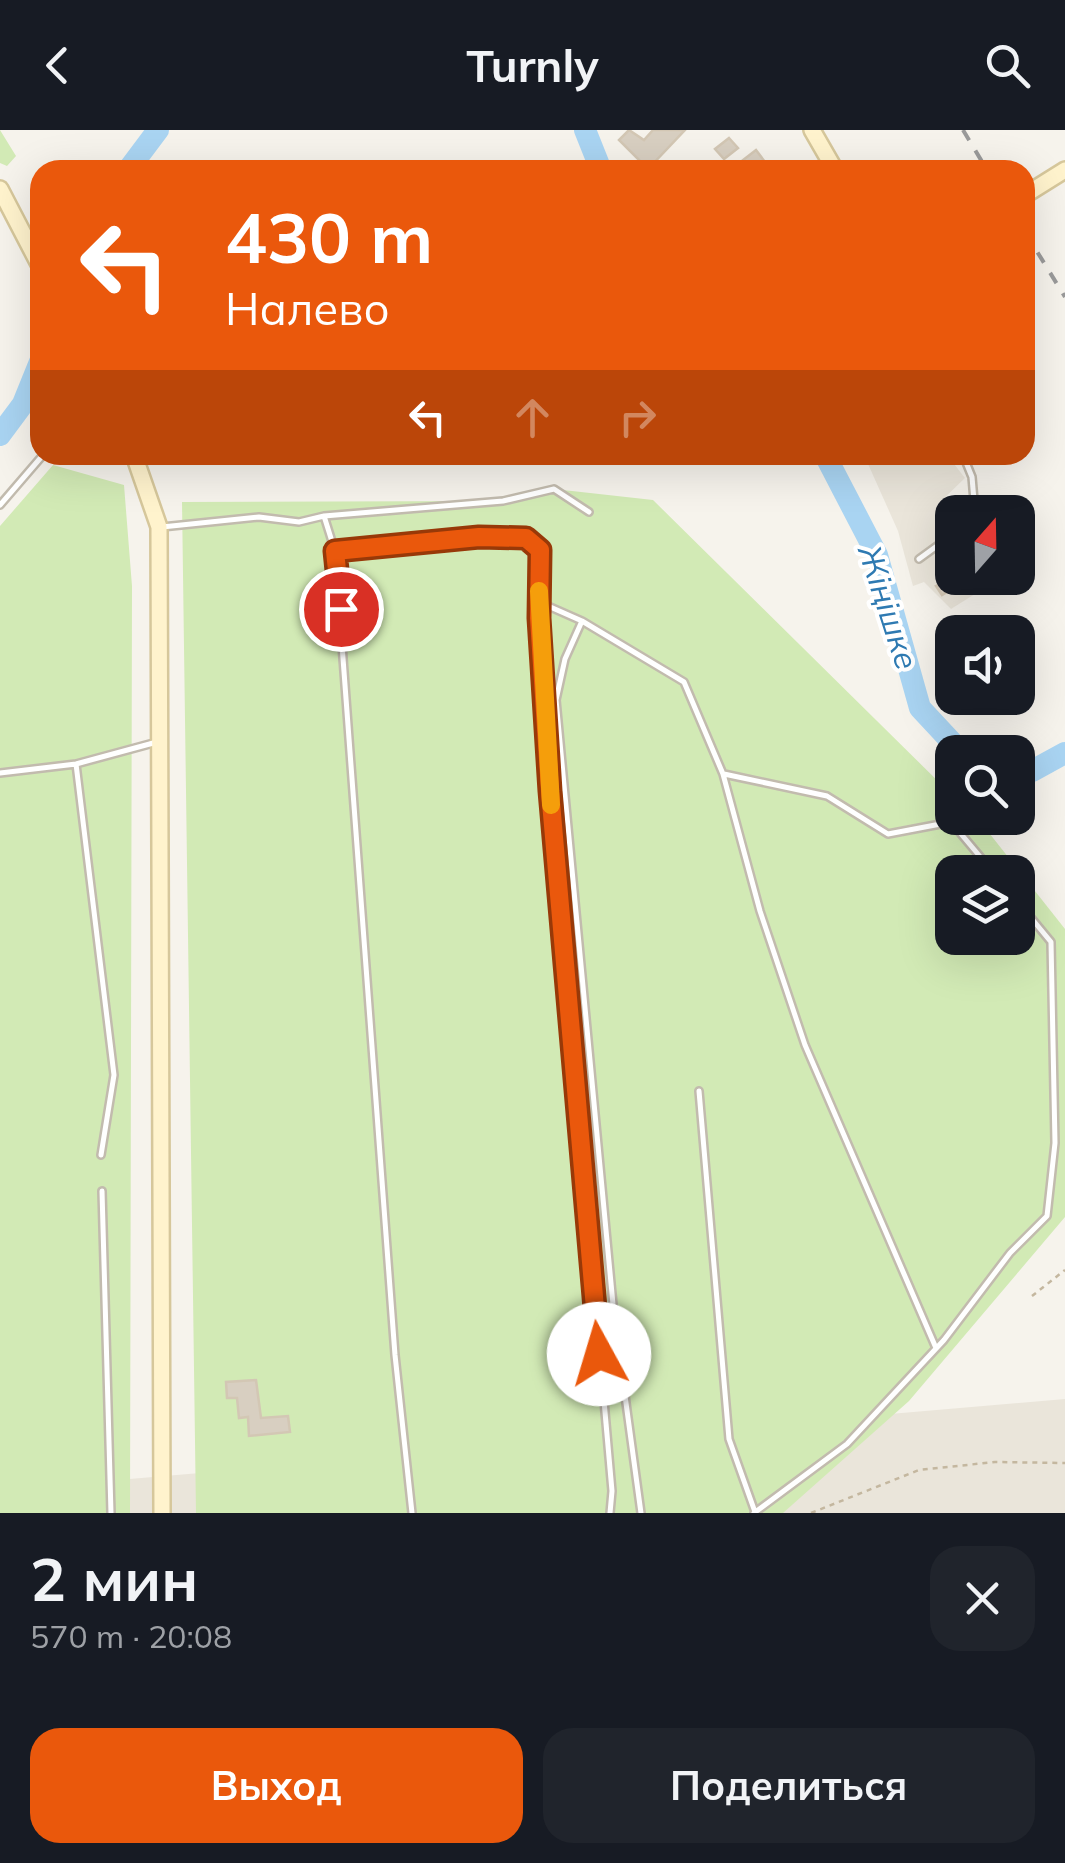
<!DOCTYPE html>
<html lang="ru">
<head>
<meta charset="utf-8">
<style>
	:root { --surface:#171b24; --page:#20242c; --text:#f1f3f6; --muted:#9ea1a6; --accent:#ea580c }
	body { margin:0; font-family:Mulish,sans-serif; background:var(--page); color:var(--text); height:100vh; display:flex; flex-direction:column; font-size:38px; white-space:nowrap }
	* { box-sizing:border-box; margin:0 }
	p { font-size:32px; color:var(--muted) }
	.icon { flex:none; width:55px; height:55px; fill:none; stroke:currentColor; stroke-width:2; stroke-linecap:round; stroke-linejoin:round }
	.map { position:relative; height:1383px; overflow:hidden }
	.details { display:flex; flex-direction:column; background:var(--surface); flex:1 }
	.details>* { flex:none }
	.hud { position:absolute; left:30px; top:30px; width:1005px; height:305px; border-radius:30px; box-shadow:0 10px 40px #0002; background:#ea580c; color:#fff; overflow:hidden }
	.needle { width:65px; rotate:20deg }
	.controls { position:absolute; left:935px; top:365px; display:grid; gap:20px }
	.controls a { display:grid; place-items:center; width:100px; height:100px; border-radius:20px; background:var(--surface); box-shadow:0 10px 40px #0002; font-size:50px }
	.pin { position:absolute; display:grid; place-items:center; width:85px; height:85px; color:#fff; margin:-42px; border:5px solid #fff; border-radius:50%; box-shadow:0 2px 10px #0007 }
	.me { position:absolute; width:110px; margin:-55px; rotate:354deg; stroke-linejoin:round; filter:drop-shadow(0 0 8px #0008) }
	.turn { display:flex; align-items:center; gap:35px; height:210px; padding:0 30px; font-size:45px }
	.turn .icon { width:130px; height:130px; stroke-width:2.5 }
	.turn b { display:block; font-size:70px; line-height:85px }
	.lanes { display:flex; align-items:center; height:95px; padding:0 30px; background:#0003; justify-content:center; gap:50px; direction:ltr }
	.lanes .off { opacity:.35 }
	.round { display:grid; place-items:center; flex:none; width:105px; height:105px; border-radius:30px; background:var(--page) }
	.summary { display:flex; align-items:center; justify-content:space-between; height:170px; padding:0 30px }
	h1 { font-size:60px; font-weight:700; line-height:75px }
	.primary-button { display:flex; gap:20px; margin-top:auto; padding:20px 30px }
	.primary-button a { flex:1; height:115px; border-radius:30px; background:var(--accent); color:#fff; font-size:40px; font-weight:700; line-height:115px; text-align:center }
	.primary-button a+a { background:var(--page); color:var(--text) }
	header { display:flex; justify-content:space-between; align-items:center; height:130px; padding:0 30px; background:var(--surface); font-size:45px; font-weight:700 }
	.map>svg:first-child { display:block }
</style>
</head>
<body>
<header><svg class="icon" aria-label="back" viewBox="0 0 24 24"><path d="M15 5l-7 7 7 7"/></svg>Turnly<svg class="icon" aria-label="search" viewBox="0 0 24 24"><circle cx="10" cy="10" r="6"/><path d="M15 15l6 6"/></svg></header>
<div class="map">
<svg width="1065" height="1383" viewBox="0 0 1065 1383">
	<rect width="100%" height="100%" fill="#f6f3ec"/>
	<path fill="#eae5da" d="M864,325H947L965,348L937,375L952,391V448H989L991,454L951,479L924,452L913,456L898,401Z
		M1065,1269V1383H0V1360Z"/>
	<path fill="#d2eab5" fill-rule="evenodd" d="M0,0L16,26L7,36L0,33Z
		M53,335L124,355L132,456L130,1383H0V396Z
		M554,359L653,370L952,665V688H975L982,694L1065,799V1087L909,1271L783,1383H196L182,372L503,371ZM952,742H1018V808H952Z"/>
	<g fill="none" stroke-linecap="round" stroke-linejoin="round">
		<path stroke="#a9d4f2" stroke-width="22" d="M585,0L601,40
			M128,40L158,0
			M0,305L23,274L40,232
			M825,325L877,425L920,578L961,622
			M1018,639L1032,641L1065,623"/>
	</g>
	<path fill="#d8cfc1" stroke="#d3c7b4" stroke-width="2.5" d="M629,0L644,10L653,0H685L648,39L619,10Z
		M729,8L738,18L724,29L715,19Z
		M756,20L765,32L755,40H743L738,34Z
		M952,448H970L942,465L936,456Z
		M256,1250L261,1288L288,1286L290,1302L249,1306L248,1287L239,1288L237,1268H227L226,1252Z"/>
	<g fill="none" stroke-linecap="round" stroke-linejoin="round">
		<g stroke="#c2bbae" stroke-width="10">
			<path id="lane" d="M963,325L972,347L975,382
				M0,375L43,325
				M324,386L335,421L479,407L527,409L539,420V488L550,661L612,1361L610,1383
				M162,397L259,387L299,392L324,386L503,371L554,359L589,382
				M335,421L395,1225L412,1383
				M919,429L952,405
				M539,472L582,491
				M76,634L114,945L101,1025
				M0,643L76,634L157,612
				M724,644L827,666L888,704L951,692L993,742
				M699,961L729,1309L755,1382
				M102,1061L111,1383
				M641,1383L614,1185L556,570L565,529L582,491L684,552L723,644L760,781L805,915L936,1218
				M754,1383L847,1314L944,1210L1010,1123L1047,1086L1055,1013L1051,812L1018,772"/>
		</g>
		<g stroke="#d6c79b" stroke-width="20">
			<path id="secondary" d="M812,0L835,40
				M0,59L40,136
				M1025,65L1065,40
				M134,325L159,397L162,1383"/>
		</g>
		<path stroke="#c4b79f" stroke-width="2.5" stroke-dasharray="5 5" stroke-linecap="butt" d="M1032,1166L1065,1140
			M811,1383L919,1340L995,1332L1065,1333"/>
		<use href="#lane" stroke="#fff" stroke-width="5"/>
		<use href="#secondary" stroke="#fff3cd" stroke-width="15"/>
		<path stroke="#9a9a9a" stroke-width="4" stroke-dasharray="12 12" stroke-linecap="butt" d="M963,0L987,40
			M1025,102L1065,167"/>
	</g>
	<g fill="none" stroke-linecap="round" stroke-linejoin="round">
		<g stroke="#983908" stroke-width="25">
			<path id="route" d="M341,479L335,421L479,407L526,408L540,420L539,488L550,661L599,1224"/>
		</g>
		<use href="#route" stroke="#ea580c" stroke-width="18"/>
		<path stroke="#f59e0b" stroke-width="18" d="M539,461L551,675"/>
	</g>
	<g text-anchor="middle" dominant-baseline="central" stroke-width="8" stroke-linejoin="round" paint-order="stroke">
		<g font-size="32" font-style="italic" fill="#2e7ab2" stroke="#fff">
			<text transform="translate(889 477) rotate(72)">Жіңішке</text>
		</g>
	</g>
</svg>
<div class="controls">
<a><svg class="needle" viewBox="-14 -14 28 28"><path d="M0-13l5 13h-10z" fill="#e53935"/><path d="M0 13l5-13h-10z" fill="#9ea1a6"/></svg></a>
<a><svg class="icon" aria-label="sound" viewBox="0 0 24 24"><path d="M4 9h4l5-4v14l-5-4H4zM17 9q2 3 0 6"/></svg></a>
<a><svg class="icon" aria-label="search" viewBox="0 0 24 24"><circle cx="10" cy="10" r="6"/><path d="M15 15l6 6"/></svg></a>
<a><svg class="icon" aria-label="layers" viewBox="0 0 24 24"><path d="M12 4l9 5-9 5-9-5zM3 14l9 5 9-5"/></svg></a>
</div>
<div class="pin" style="left:341px;top:479px;background:#d93025"><svg class="icon" aria-label="arrive" viewBox="0 0 24 24"><path d="M6 21V4h12l-3 4 3 4H6"/></svg></div>
<svg class="me" style="left:599px;top:1224px" viewBox="-20 -20 40 40"><circle r="19" fill="#fff"/><path d="M0-13L10 11 0 6-10 11z" fill="#ea580c"/></svg>
<div class="hud">
<div class="turn"><svg class="icon" aria-label="left" viewBox="0 0 24 24"><path d="M17 20v-9H6M10 6l-5 5 5 5"/></svg><div><b>430 m</b>Налево</div></div>
<div class="lanes"><svg class="icon" aria-label="left" viewBox="0 0 24 24"><path d="M17 20v-9H6M10 6l-5 5 5 5"/></svg><svg class="icon off" aria-label="ahead" viewBox="0 0 24 24"><path d="M12 20V5M6 11l6-6 6 6"/></svg><svg class="icon off" aria-label="right" viewBox="0 0 24 24"><path d="M7 20v-9h11M14 6l5 5-5 5"/></svg></div>
</div>
</div>
<section class="details">
<div class="summary"><div><h1>2 мин</h1><p>570 m · 20:08</p></div><a class="round"><svg class="icon" aria-label="close" viewBox="0 0 24 24"><path d="M6 6l12 12M18 6L6 18"/></svg></a></div>
<div class="primary-button"><a>Выход</a><a>Поделиться</a></div>
</section>
</body>
</html>
